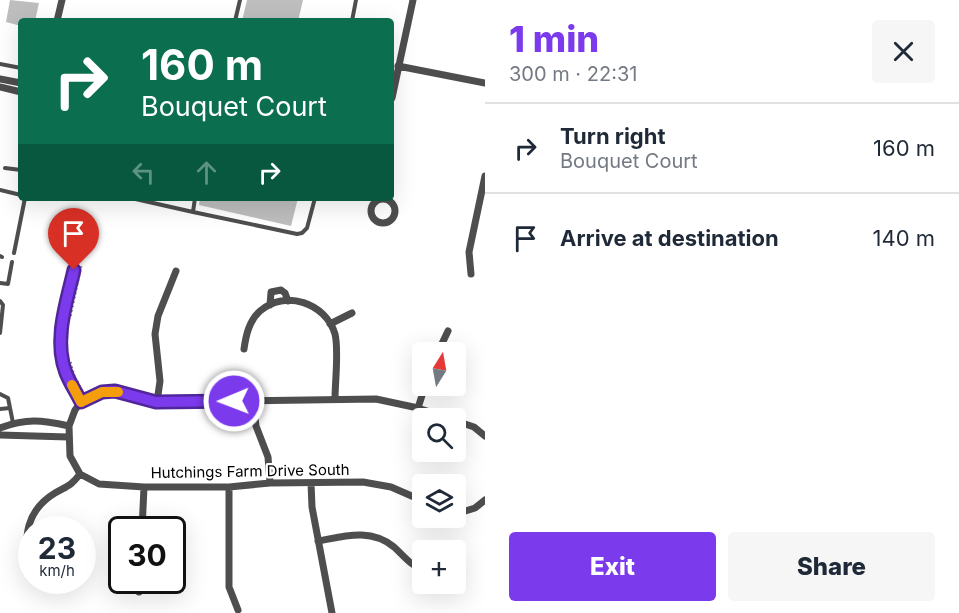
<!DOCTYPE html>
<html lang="en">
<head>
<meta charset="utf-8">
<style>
	:root { --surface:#fff; --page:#f6f6f7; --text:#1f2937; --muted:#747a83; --line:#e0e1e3; --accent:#7c3aed }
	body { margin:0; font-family:Inter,sans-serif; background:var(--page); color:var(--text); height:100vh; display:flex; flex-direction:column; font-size:22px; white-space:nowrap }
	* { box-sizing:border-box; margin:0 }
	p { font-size:20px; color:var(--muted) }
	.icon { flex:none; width:33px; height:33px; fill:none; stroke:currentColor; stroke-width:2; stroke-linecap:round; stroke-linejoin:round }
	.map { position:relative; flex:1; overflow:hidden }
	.details { display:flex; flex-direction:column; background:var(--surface); width:474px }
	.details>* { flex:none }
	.top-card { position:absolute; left:18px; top:18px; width:376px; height:183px; border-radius:6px; box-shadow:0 6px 24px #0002; background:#0b6e4f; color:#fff; overflow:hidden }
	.needle { width:39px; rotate:11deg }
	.fabs { position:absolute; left:412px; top:342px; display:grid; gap:12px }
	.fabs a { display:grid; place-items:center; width:54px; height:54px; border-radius:6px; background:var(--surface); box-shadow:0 6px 24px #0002; font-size:30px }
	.speed { position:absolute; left:18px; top:516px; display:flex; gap:12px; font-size:30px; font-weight:700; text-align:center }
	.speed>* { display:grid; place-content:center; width:78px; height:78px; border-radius:50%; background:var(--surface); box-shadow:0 6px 24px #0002; line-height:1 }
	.speed small { font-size:15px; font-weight:400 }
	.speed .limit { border:3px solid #111; border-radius:9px; background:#fff; color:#111 }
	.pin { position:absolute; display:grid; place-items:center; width:51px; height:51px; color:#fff; margin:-62px -26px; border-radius:50% 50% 50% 0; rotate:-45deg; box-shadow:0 0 6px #0007 }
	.pin .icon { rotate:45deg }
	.me { position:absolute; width:66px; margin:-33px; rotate:269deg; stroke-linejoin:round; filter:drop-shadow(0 0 4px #0008) }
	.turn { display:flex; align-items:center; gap:21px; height:126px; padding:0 24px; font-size:27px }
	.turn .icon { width:78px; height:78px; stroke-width:2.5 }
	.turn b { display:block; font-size:42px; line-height:51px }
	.lanes { display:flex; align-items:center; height:57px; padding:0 24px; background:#0003; justify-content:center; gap:30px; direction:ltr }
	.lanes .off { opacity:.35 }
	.round { display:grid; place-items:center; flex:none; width:63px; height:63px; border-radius:6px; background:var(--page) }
	.head { display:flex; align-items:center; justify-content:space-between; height:102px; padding:0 24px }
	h1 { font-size:36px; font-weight:800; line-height:45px; color:var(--accent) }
	.button { display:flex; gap:12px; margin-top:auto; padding:12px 24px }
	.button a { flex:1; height:69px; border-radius:6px; background:var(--accent); color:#fff; font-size:24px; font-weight:800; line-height:69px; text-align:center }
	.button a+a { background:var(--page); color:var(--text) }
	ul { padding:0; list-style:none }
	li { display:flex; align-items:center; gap:18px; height:90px; padding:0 24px; border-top:2px solid var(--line) }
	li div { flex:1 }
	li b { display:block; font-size:22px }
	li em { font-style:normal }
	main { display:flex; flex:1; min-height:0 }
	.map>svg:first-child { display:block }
</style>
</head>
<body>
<main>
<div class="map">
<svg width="485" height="613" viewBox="0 0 485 613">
	<rect width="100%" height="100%" fill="#fff"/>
	<path fill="#bebebe" d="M10,0L39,3L35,21H21V26L6,22Z
		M247,0H303L298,21H242Z
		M200,198H298L291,226L199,205Z"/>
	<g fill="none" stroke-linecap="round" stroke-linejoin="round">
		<path stroke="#707070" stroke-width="1.5" stroke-dasharray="1.5 3" stroke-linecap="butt" d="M71,316L82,264
			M71,362L75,377
			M78,381L81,389L85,392"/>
		<path stroke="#4e4e4e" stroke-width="4" d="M235,21L240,0
			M352,21L356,0
			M0,64L21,68
			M5,168L21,170
			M0,190L21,195
			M131,198L193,212L195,198
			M193,212L297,234L302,233L307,228L315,198
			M14,253L25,198
			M0,256L2,257
			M0,283L8,284L12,262
			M0,301L3,305L0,333
			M0,394L8,398L13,423
			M0,409L10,408"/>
		<path stroke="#4e4e4e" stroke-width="7" d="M57,21L62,0
			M398,66L485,83
			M0,79L21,83
			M0,87L21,92
			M392,98L413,0
			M371 211a12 12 0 1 1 24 0a12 12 0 1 1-24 0Z
			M77,251C70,288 55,330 64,368C67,380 75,391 81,402
			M471,274L469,252L485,176
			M270,305L271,292L281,290L285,293L288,301
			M330,324L352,313
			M244,349C246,335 249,321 260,311C285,289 326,303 335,334C339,350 335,382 335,399
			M438,352L448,331
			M253,401L256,426L268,457L270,483
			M157,402L160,381L155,334L158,316L176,271
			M418,408L425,386
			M456,421L474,427L485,436
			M0,428C26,418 42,420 69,426
			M0,435L68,437
			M311,483L312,507L332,613
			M229,487V587L238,610
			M423,504L414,497L391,487L363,482L270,483L229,487H144L99,484L80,474L70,456L69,426L75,410L81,402L102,392L115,391L157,402L376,399L418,408L448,418
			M456,514L475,508L485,500
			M142,530L144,487
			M318,541C345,536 371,528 394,547C404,556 410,565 423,570
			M27,567C25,537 25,511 55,493C67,486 71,486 80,474
			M139,592L140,580"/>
	</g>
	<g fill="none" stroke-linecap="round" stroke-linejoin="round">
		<g stroke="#51269a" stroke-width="15">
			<path id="route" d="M74,270C67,301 53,340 66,373C70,383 76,392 81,402L102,392L115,391L156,402L234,401"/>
		</g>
		<use href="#route" stroke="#7c3aed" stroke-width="10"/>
		<path stroke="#f59e0b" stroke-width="10" d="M72,385L81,402L102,392H118"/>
	</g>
	<g text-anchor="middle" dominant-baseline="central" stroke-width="4.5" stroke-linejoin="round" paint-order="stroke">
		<g font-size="15" fill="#000" stroke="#fff">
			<text transform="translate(250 471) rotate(-1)">Hutchings Farm Drive South</text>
		</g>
	</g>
</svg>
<div class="fabs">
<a><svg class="needle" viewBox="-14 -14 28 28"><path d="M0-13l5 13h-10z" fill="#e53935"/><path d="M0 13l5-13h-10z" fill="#747a83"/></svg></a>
<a><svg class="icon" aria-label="search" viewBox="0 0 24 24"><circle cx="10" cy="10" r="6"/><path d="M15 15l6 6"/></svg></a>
<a><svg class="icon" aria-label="layers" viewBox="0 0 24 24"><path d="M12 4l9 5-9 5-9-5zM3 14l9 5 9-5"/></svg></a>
<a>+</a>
</div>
<div class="speed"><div>23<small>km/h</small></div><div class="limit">30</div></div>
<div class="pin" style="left:74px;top:270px;background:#d93025"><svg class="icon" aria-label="arrive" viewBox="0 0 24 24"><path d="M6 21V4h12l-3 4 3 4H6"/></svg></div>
<svg class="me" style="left:234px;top:401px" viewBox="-20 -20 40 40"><circle r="17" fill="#7c3aed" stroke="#fff" stroke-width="3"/><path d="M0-11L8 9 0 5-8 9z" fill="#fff"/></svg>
<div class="top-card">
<div class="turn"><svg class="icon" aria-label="right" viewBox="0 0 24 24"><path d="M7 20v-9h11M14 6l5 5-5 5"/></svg><div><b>160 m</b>Bouquet Court</div></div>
<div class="lanes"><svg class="icon off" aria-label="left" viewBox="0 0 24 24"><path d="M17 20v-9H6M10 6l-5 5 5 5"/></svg><svg class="icon off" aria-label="ahead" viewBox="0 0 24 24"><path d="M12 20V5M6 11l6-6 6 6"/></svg><svg class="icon" aria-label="right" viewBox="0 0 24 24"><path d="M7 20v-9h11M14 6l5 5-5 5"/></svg></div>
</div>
</div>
<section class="details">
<div class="head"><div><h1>1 min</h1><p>300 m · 22:31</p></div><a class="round"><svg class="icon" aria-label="close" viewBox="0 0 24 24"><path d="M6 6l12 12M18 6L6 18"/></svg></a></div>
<ul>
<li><svg class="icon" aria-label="right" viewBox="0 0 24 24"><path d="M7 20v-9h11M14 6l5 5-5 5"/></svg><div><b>Turn right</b><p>Bouquet Court</p></div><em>160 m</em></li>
<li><svg class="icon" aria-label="arrive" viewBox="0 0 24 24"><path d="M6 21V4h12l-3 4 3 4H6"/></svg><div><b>Arrive at destination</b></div><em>140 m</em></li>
</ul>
<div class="button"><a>Exit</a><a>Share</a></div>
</section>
</main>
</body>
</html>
